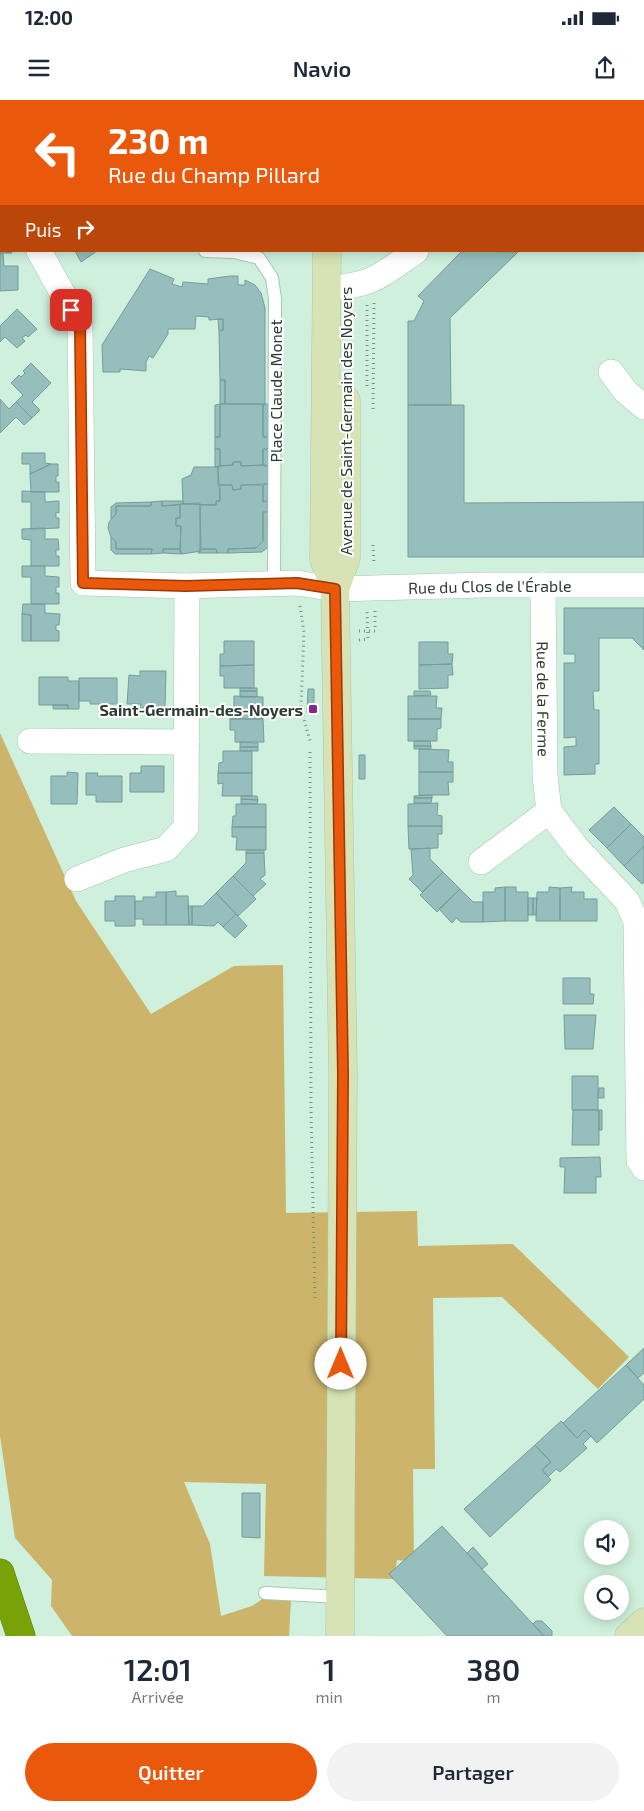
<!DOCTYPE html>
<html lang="fr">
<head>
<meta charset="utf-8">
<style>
	:root { --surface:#fff; --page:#f2f2f3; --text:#1f2937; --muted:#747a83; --accent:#ea580c }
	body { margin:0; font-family:"Exo 2",sans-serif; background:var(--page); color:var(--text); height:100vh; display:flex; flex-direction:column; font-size:19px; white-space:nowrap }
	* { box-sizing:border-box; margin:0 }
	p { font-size:16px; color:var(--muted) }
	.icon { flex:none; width:28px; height:28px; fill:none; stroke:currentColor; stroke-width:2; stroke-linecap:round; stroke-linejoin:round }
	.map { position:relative; height:1536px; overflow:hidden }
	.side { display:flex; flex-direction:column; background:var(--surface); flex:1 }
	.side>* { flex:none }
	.top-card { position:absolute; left:0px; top:0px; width:645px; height:152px; box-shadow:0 2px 12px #0003; background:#ea580c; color:#fff; overflow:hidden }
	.fabs { position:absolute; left:584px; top:1420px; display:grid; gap:10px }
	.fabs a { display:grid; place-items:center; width:45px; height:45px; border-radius:50%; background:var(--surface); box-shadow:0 2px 12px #0003; font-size:25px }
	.pin { position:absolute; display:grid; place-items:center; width:42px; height:42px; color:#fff; margin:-21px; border-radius:10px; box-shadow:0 2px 8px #0006 }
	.me { position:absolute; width:55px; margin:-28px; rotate:0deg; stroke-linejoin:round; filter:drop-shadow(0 0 4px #0008) }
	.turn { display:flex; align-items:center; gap:18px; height:105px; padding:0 25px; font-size:22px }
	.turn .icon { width:65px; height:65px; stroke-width:2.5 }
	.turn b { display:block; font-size:35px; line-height:42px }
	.then { display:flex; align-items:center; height:48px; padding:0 25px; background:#0003; gap:10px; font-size:19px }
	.eta { display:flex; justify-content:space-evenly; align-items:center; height:85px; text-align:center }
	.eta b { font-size:30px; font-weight:600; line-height:35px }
	.cta { display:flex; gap:10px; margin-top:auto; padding:10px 25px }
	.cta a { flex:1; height:58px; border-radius:30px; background:var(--accent); color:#fff; font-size:20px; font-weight:600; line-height:58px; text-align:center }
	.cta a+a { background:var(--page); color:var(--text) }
	.status { display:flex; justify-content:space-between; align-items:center; height:35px; padding:0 25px; background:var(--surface); direction:ltr }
	.status svg { height:14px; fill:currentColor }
	header { display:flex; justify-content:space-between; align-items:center; height:65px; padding:0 25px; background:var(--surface); font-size:22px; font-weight:600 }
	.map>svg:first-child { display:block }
</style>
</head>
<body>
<div class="status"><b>12:00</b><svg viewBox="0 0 49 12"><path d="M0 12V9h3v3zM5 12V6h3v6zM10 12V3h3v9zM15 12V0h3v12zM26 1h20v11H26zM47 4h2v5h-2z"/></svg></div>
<header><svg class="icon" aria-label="menu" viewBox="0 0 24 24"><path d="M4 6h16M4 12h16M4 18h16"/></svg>Navio<svg class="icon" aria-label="share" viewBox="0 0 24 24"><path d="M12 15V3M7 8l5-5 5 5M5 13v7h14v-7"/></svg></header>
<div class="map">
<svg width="644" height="1536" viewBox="0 0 644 1536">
	<rect width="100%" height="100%" fill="#cff0dc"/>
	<path fill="#ccb46a" d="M0,633L76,801L151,914L234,866L283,865L286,1113L417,1111L418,1146L513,1144L629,1257L598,1289L502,1197L433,1198L435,1369H413L414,1462L397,1460L394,1479L264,1476L266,1384L184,1382L210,1444L221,1516L252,1506L271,1493L291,1500L289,1536H72L51,1506L52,1480L15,1438L0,1336Z"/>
	<path fill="#95bebc" stroke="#759d9b" d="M83,0H138L82,1Z
		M0,129L1,151L12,153H0Z
		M75,151H97L81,162Z
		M462,151L518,152L450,218L451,305H408V221H414L424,201L418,196Z
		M0,153H3L4,166H18V190L0,191Z
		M150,169L174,179L172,184L182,187L183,182L208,184V179L230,176H238V185H245V180L255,185L261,193L265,208V304H225V280H220L219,231L223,230V219L209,220V217L196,216L195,229H168V234L153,258L149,256L146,262V271L120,269V272H103L102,245Z
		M17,209L37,229L28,237L26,235L22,238L25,241L17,248L5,237L0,242V226Z
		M218,219H223V230L219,231Z
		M31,263L51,283L32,302L40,310L32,318L16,302L23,295L11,283L19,275L21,277L25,273L23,271Z
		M220,280H225V304H220Z
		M0,299L9,309L16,302L32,318L24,325L16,317L0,333Z
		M220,304H263V337H268V349H263V365L241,366V362H233V365L220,366V349H215V337H220Z
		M220,304V337H215V305Z
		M263,304H268V337H263Z
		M408,305H464V403L644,402V457H408Z
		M215,349H220V366L218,367H215Z
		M263,349H268V367L263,365Z
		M22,353H45V363L51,364L30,374V364H22Z
		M233,362H241V366L265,365L268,367V384L241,385V389L233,390L232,385H218V366L233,365Z
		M51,364H58V376H56V382H59V392H31L30,374Z
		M194,367H218L220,401H216V405L183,404L182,379L191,375Z
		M265,384H268V401L263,402V385Z
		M220,385H232L233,390L241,389V385H263V402L268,401V412H263V441L256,448L228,449V453H217L216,449H200V405H216V401H220Z
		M22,391L45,392V402L59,401V413L56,412V418H59V428L31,429V402H22Z
		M162,401V406L180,405V418H176V426H181L180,449H163V453L151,454L152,449H116V442L111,437L108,428L109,422L116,414V406H151V402Z
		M162,401H183V404L162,406Z
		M151,402V406H116V414L111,419V407L116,403Z
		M200,403L201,451L182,454L180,452L181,426H176V418H180V404Z
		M263,412H268V447L262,452L228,453V449L256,448L263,441Z
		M45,428V439H58L59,450H56V456H59V466H31V440L22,439V429Z
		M111,437L116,442V449H152L151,454H115L111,450Z
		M163,449H180L182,454L163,453Z
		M200,449H216L217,453H198Z
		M22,466H45V476L59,477V487H56V493H59V504H31V477H22Z
		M23,504H45V513L60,514L59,525H56V530L59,531V541H31V515L22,514Z
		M564,508H644V550L632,538H599V591H593L594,610H599V664H595V674L564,675V647L576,646V637L564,638V563H575V554H564Z
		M22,514L31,515V541H22Z
		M224,541H254V565L220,566V554H224Z
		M419,542H448V554H453L452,564L419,565Z
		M452,564L453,575H448V588L419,589V565Z
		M254,565V588H224V576H220V566Z
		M140,571H166L165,608H140L141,604H127L129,575L140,576Z
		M39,577H68V581H79V609H68V605H39Z
		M79,578H117V604H90V601H79Z
		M240,588H257V591H240Z
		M308,589H314V613H307Z
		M240,591H257V597H240Z
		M414,591H430L431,595L414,596Z
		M234,596L263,597V619H230V608H234Z
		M408,596H437L436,608H442L441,619H408Z
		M53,605H68V609H53Z
		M230,619H263L264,642H235V630H230Z
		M408,619H441V628L437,629V641H408Z
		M414,641H430L431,646H414Z
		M240,642L258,643V647H240Z
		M414,646H431V649H414Z
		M240,647H258V651H240Z
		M419,649L449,650L448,662H453V672H419Z
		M223,651H252V673H218L219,663L223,662Z
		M359,655H365V679H359Z
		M141,666H164V692H130V673H141Z
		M67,672L78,673L77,704H51V676H67Z
		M419,672H453V682H448L449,695H419Z
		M86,673H98L97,676H122V702H96V695H86Z
		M218,673H252V696H222L223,683L218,684Z
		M432,695V698H414V696Z
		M241,696H257L258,700L241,699Z
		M414,698H432L431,703H414Z
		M241,699L258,700L257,704H241Z
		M438,703L437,715L442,716V726H408V704Z
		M236,704H266V727H232L233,716H236Z
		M614,707L631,724L607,748L589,730Z
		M631,724L644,737V746L624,766L607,748Z
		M408,726H442V734H438V748L409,749Z
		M232,727H266V750H236L237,737H232Z
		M644,746V782L642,784L624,766Z
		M430,748V759L443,772L422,792L409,779L413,775L411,749Z
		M246,750H264V753H246Z
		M246,753H264L265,775L260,779L266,784L253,796L233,776L246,763Z
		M443,772L460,789L437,812L420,795Z
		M233,776L256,799L238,816L216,793Z
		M505,787V821L483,822V792H495V788Z
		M505,787H516V792H528V821H505Z
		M549,787L560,788V821H536L537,792H549Z
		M572,787L571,792H584V799H597V821H560V788Z
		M460,789L473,802H483V822H461L456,818L452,823L439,809Z
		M176,791V796H188L189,825H166V792Z
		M156,792H166V825H143V819H135V801H143V797H156Z
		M216,793L236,814L223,827L218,822L214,826L192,825V806H203Z
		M115,796H135V826H115V821H105V801H115Z
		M528,798H533V815H528Z
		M533,798H537L536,815H533Z
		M188,806H192V825H189Z
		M236,814L247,826L235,838L223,827Z
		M563,878H590V894H594L593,904H563Z
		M564,915H596L593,949H565Z
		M572,976H598V1010H572Z
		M599,988H604V998H598Z
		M573,1010H599V1045H572Z
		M599,1010H602V1030H599Z
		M600,1057L601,1077H596V1093H564L565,1067H560V1058Z
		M644,1248V1273L638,1278L626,1265Z
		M626,1265L644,1285V1299L597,1343L585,1330L577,1338L563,1323Z
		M561,1321L577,1338L585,1330L591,1336L583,1344L587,1348L560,1372L556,1369L548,1377L542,1370L551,1362L535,1345Z
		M535,1345L551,1362L542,1370L551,1380L490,1437L464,1409Z
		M242,1393H260V1438L242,1437Z
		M442,1426L467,1453L544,1536H447L389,1474Z
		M473,1447L488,1464L482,1469L467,1453Z
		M536,1521H542L552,1531V1536H544L533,1524Z"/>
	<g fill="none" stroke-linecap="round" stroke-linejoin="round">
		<g stroke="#a7c7b4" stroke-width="14">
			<path id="service" d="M193,1L194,0
				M205,151L234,152L259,158L272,178L275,199L274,484
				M265,1493L340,1497"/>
		</g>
		<g stroke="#a7c7b4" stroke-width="26">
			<g id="minor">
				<path d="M52,1L53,0"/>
				<path d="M577,1L578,0"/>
				<path id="s1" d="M39,151L80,225L83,483L187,486L297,483L335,489L484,485H644"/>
				<path d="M328,188C372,186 382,175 416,151"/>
				<path d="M611,272L626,292L644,307"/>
				<path id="s2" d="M543,485L545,676L549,711L577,748L627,801L636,821L639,1060L644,1068"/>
				<path d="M30,641L187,642"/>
				<path d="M481,762L549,711"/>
				<path d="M77,779L124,760L166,749L186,727L187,486"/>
			</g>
		</g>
		<g stroke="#a7c7b4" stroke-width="29">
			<path id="secondary" d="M326,0V1
				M345,1V0
				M327,151L324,459L335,489L343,973L340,1536
				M335,489L346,458V300
				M629,1536L644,1522"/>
		</g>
		<g stroke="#5f7e17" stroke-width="29">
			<path id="motorway" d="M0,1473L21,1536"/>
		</g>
		<path stroke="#798f82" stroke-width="3" stroke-dasharray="1 4" stroke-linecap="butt" d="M367,286V204
			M373,309L374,203
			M373,445L374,464
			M300,506L304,532L301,608L310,641
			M359,531H375V510
			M359,540L368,539L367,512
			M310,652L311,1011L315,1198"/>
		<use href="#service" stroke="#fff" stroke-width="12"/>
		<use href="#minor" stroke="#fff" stroke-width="25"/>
		<use href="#secondary" stroke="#d7e3b5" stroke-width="28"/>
		<use href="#motorway" stroke="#79a108" stroke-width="28"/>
	</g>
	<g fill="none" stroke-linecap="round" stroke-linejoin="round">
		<g stroke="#983908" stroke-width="12">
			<path id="route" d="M71,210L80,225L83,483L186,486L297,483L335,489L343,974L341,1264"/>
		</g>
		<use href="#route" stroke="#ea580c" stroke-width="9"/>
	</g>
	<rect fill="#85258f" stroke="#fff" stroke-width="2" x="308" y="604" width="10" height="10" rx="2.5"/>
	<g text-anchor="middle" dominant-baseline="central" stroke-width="4" stroke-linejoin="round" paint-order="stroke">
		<g font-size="16" fill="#2f3c34" stroke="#fff">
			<text transform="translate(275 291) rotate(-90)">Place Claude Monet</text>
			<text transform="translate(345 321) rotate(-90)">Avenue de Saint-Germain des Noyers</text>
			<text stroke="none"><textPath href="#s1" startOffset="750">Rue du Clos de l'Érable</textPath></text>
			<text stroke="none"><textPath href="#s2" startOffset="114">Rue de la Ferme</textPath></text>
		</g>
		<g font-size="16" font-weight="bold" fill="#2f3c34" stroke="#fff" text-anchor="end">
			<text x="303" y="609">Saint-Germain-des-Noyers</text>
		</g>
	</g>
</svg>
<div class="fabs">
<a><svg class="icon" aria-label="sound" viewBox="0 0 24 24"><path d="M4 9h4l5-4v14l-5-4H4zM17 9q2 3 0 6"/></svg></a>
<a><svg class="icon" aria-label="search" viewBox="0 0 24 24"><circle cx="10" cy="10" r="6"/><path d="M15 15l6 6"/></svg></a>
</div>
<div class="pin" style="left:71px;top:210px;background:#d93025"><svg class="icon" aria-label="arrive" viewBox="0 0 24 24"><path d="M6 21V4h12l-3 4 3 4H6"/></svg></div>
<svg class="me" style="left:341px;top:1264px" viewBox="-20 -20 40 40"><circle r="19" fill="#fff"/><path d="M0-13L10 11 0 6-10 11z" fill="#ea580c"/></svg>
<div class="top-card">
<div class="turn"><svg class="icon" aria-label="left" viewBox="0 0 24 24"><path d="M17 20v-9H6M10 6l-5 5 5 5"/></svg><div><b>230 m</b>Rue du Champ Pillard</div></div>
<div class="then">Puis<svg class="icon" aria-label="right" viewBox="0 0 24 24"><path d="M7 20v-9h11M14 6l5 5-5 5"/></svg></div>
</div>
</div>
<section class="side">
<div class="eta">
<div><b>12:01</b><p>Arrivée</p></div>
<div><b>1</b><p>min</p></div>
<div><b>380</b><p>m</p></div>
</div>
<div class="cta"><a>Quitter</a><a>Partager</a></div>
</section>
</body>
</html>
